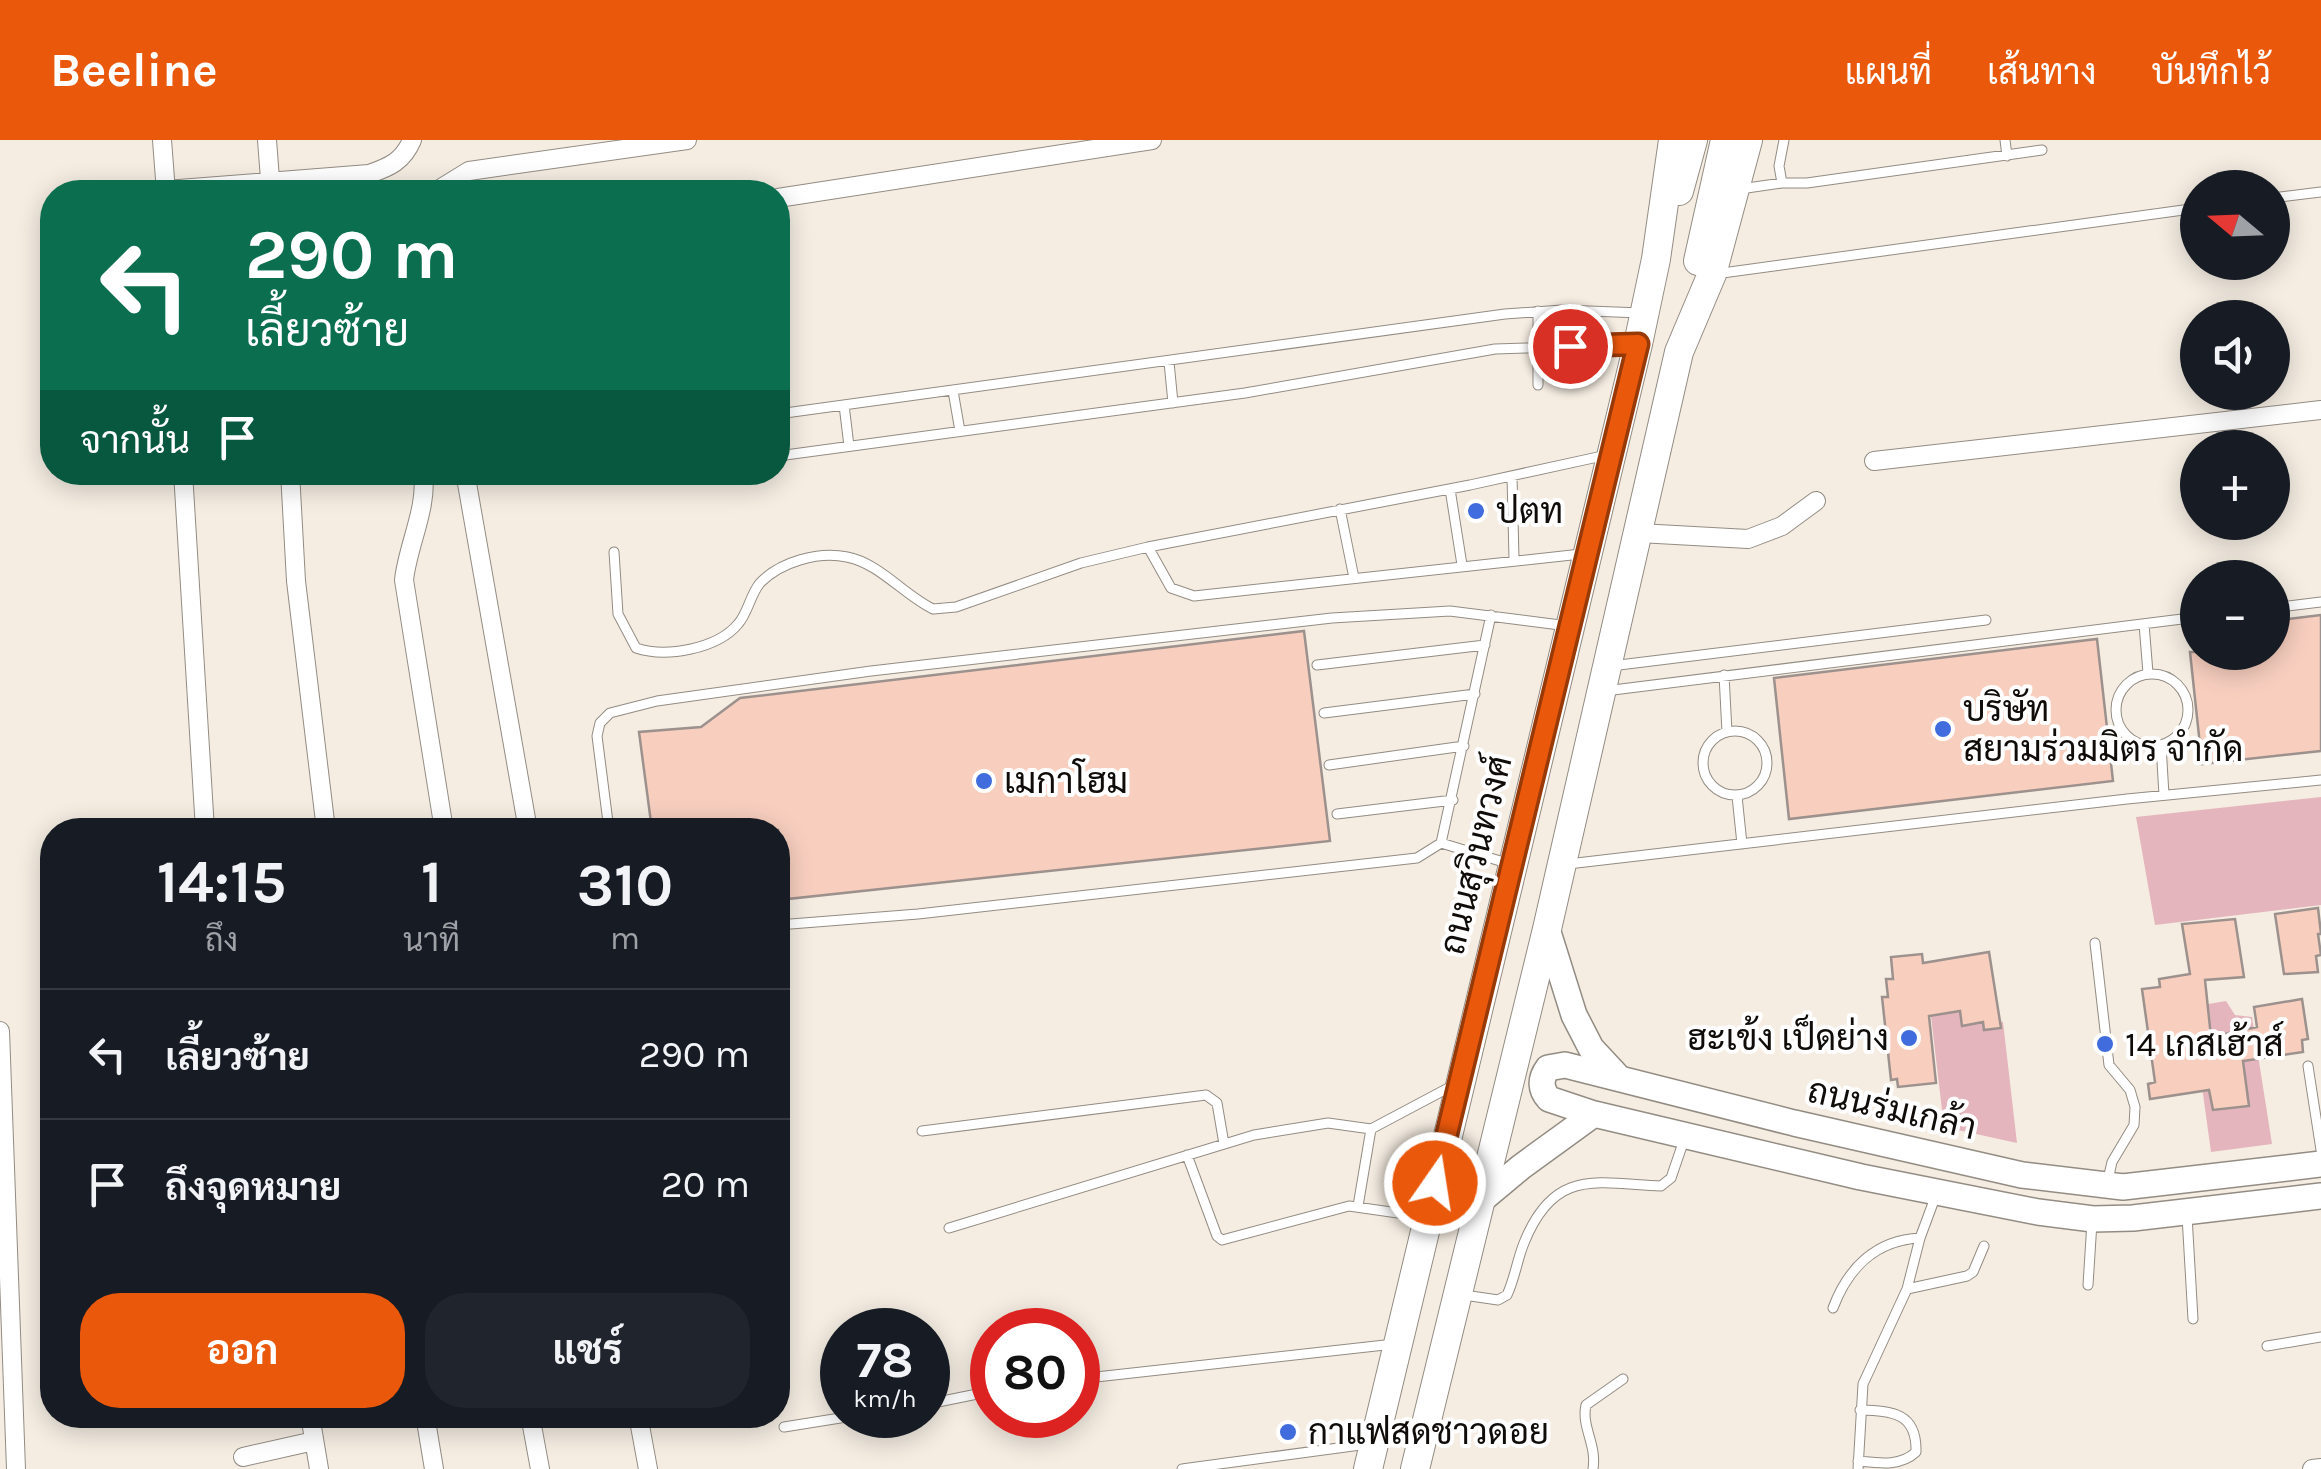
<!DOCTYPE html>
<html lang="th">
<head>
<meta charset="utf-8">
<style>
	:root { --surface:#171b24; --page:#20242c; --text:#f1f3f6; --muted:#9ea1a6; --line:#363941; --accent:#ea580c }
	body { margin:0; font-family:Karla,Sarabun,sans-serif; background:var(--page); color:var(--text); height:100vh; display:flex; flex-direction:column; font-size:38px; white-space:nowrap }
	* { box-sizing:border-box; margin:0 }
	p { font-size:32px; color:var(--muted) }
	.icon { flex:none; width:55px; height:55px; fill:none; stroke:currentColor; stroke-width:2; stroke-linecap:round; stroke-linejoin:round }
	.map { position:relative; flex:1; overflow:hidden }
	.details { position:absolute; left:40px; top:678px; width:750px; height:610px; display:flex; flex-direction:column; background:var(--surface); border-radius:40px; box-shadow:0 5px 25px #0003 }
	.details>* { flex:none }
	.top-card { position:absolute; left:40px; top:40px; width:750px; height:305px; border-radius:40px; box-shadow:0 5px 25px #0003; background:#0b6e4f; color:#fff; overflow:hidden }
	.needle { width:65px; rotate:289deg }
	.buttons { position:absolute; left:2180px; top:30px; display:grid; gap:20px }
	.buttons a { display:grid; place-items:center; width:110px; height:110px; border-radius:50%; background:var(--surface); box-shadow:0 5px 25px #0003; font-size:50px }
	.speed { position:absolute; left:820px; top:1168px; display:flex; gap:20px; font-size:50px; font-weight:700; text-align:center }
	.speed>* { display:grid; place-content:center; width:130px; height:130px; border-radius:50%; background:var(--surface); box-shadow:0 5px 25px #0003; line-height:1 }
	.speed small { font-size:25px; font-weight:400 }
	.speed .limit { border:15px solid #d22; background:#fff; color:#111 }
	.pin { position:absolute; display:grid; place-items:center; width:85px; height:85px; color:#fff; margin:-42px; border:5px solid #fff; border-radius:50%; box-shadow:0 2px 10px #0007 }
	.me { position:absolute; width:110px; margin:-55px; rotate:13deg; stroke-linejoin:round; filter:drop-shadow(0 0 8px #0008) }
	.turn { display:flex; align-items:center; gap:35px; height:210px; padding:0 40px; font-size:45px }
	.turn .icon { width:130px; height:130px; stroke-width:2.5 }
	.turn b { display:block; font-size:70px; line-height:85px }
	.then { display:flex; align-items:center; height:95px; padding:0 40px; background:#0003; gap:20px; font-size:38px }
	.eta { display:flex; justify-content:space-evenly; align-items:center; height:170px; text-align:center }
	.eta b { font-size:60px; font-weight:700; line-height:70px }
	.button { display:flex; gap:20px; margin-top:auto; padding:20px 40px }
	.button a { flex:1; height:115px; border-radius:40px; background:var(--accent); color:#fff; font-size:40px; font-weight:700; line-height:115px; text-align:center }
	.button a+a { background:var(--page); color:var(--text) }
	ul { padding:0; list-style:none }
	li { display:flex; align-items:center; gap:30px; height:130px; padding:0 40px; border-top:2px solid var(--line) }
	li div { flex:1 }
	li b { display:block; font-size:38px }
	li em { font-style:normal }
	header { display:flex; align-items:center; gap:60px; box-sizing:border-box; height:140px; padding:0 50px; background:var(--accent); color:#fff }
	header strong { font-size:48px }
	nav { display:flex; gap:55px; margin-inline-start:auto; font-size:35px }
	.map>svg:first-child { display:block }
</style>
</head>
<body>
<header>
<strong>Beeline</strong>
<nav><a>แผนที่</a><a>เส้นทาง</a><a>บันทึกไว้</a></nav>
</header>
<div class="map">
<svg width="2321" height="1329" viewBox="0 0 2321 1329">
	<rect width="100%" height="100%" fill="#f5ede2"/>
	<path fill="#e5b5bd" d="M2321,657V765L2155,785L2136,677Z
		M1929,859L2003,882L2017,1003L1944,987Z
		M2226,861L2235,875L2252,877L2272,1004L2211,1012L2191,867Z"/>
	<path fill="#f8cfbf" stroke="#9d918d" stroke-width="2.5" d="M2321,475V611L2202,624L2190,512H2272V481Z
		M1304,491L1330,701L778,760V690H652L639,592L701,587L740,558Z
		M2097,499L2113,641L1789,679L1774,538Z
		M2318,768L2321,794H2318L2321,815L2316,816L2318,832L2284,834L2275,774Z
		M2235,779L2244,837L2205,840L2211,897L2257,887L2254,867L2302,859L2308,899L2302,900L2303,912L2243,921L2249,966L2213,970L2209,950L2150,959L2148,944L2155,942L2142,849L2160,847L2159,839L2190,834L2182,784Z
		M1989,812L2001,888L1984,890L1983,882L1962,886L1960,871L1929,876L1936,943L1898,947L1897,939L1891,940L1882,857H1888L1886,839H1893L1891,817L1922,814L1923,823Z"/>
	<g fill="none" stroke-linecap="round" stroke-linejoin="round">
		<g stroke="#938c83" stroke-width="11">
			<path id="service" d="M1784,0L1779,26L1782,43H1807L2042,10
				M2005,0L2007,16
				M1740,49L1782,43
				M2272,58L2321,52
				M1715,134L2198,68
				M1538,171V245
				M1169,222L1173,263
				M953,251L960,291
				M844,265L849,306
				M778,274L1505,174L1562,170L1642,173
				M778,316L1245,253L1495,209L1635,204
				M614,336L643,332
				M1512,336L1514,419
				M1450,349L1462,425
				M1340,369L1354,438
				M614,412L618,474L636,508C666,518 717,509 738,484C748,473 750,455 760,443C780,422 818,411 847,417C879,423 904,455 933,469L956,467L1081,423L1148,407
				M1581,414L1194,456L1171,448L1148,407L1470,345L1607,315
				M2272,468L2321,462
				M1491,475L1441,703L1510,724
				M2144,484L2148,533
				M1317,525L1485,505
				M1611,526L1986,480
				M2116 570a36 36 0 1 1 72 0a36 36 0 1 1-72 0Z
				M1724,535L1727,592
				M1605,551L2198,477
				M1324,573L1475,554
				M1703 623a32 32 0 1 1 64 0a32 32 0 1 1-64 0Z
				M2161,605L2164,655
				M1329,625L1464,606
				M1737,656L1742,704
				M1337,674L1453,660
				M609,690L597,596L600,583L610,573L657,561L871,531L1332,478L1450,471L1568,486
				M1568,724L2127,659L2321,640
				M778,785L918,774L1417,718L1441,703
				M2095,803L2109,925L2130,950L2135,967L2134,985L2112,1022L2107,1044
				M2308,926L2321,1010
				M922,991L1206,955L1217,963L1224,1004
				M1187,1015L1217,1096L1222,1100L1349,1066L1426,1077
				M1358,1066L1371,989
				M2187,1076L2193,1179
				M949,1088L1254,995L1328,983L1371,989L1452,946
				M2088,1145L2092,1082
				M1907,1149L1967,1136L1973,1132L1984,1106
				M1464,1155L1498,1160L1507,1155C1515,1138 1517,1120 1524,1103C1554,1028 1596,1043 1661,1046L1671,1038L1684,1000
				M1833,1168C1848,1128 1876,1100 1920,1098L1936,1055
				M2267,1206L2321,1197
				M1078,1239L1394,1204
				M928,1264L992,1251
				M784,1287L859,1275
				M1858,1321C1878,1323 1900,1327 1916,1312C1917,1273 1893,1271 1860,1270
				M1182,1329L1368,1304
				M1593,1329C1597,1304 1581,1287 1586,1265L1623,1239
				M1858,1329L1863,1244L1907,1149L1920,1098"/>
		</g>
		<g stroke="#938c83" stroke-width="20">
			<path id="minor" d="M162,0L166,52
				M267,0L271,52
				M166,50L369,34C390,27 403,21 412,0
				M435,52L469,31L687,0
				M778,58L1152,0
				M1874,321L2321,270
				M183,332L205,690
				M290,332L296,441L326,690
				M423,332C428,368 408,404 404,440L444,690
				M465,332L528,690
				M1639,393L1748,399L1782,386L1816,361
				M0,891L16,1329
				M310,1275L319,1329
				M425,1275L434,1329
				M530,1275L540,1329
				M638,1275L648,1329
				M243,1317L314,1301
				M2312,1329L2321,1328"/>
		</g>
		<g stroke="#938c83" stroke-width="28">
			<path id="primary" d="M1547,789L1574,875L1591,908L1618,937
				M2321,1024L2123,1047L2022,1035L1794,983L1565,925L1548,928C1540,939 1540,949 1549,959L1594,974L1861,1037L2038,1072L2093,1079L2133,1078L2321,1056
				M1479,1062L1521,1027L1594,974"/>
		</g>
		<g stroke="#938c83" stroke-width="30">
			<path id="trunk" d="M1679,51L1693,0
				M1698,121L1725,0
				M1368,1329L1638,204L1656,119L1673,0
				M1415,1329L1547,789L1679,212L1712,134L1748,0"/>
		</g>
		<use href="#service" stroke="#fff" stroke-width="9"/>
		<use href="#minor" stroke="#fff" stroke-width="18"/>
		<use href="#primary" stroke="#fff" stroke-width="25"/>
		<use href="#trunk" stroke="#fff" stroke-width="28"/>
	</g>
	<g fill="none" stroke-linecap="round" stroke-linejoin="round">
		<g stroke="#983908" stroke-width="25">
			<path id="route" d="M1435,1043L1638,204L1570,206"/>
		</g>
		<use href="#route" stroke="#ea580c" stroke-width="18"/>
	</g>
	<g fill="#416cdd" stroke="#fff" stroke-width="4">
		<circle cx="1476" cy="371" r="10"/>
		<circle cx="1943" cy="589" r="10"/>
		<circle cx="984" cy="641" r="10"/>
		<circle cx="1909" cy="898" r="10"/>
		<circle cx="2105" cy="904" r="10"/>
		<circle cx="1288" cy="1292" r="10"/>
	</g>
	<g text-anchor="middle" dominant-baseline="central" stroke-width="8" stroke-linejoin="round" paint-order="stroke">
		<g font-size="35" fill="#0f0c09" stroke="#fff" text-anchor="start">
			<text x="1496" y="371">ปตท</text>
			<text x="1963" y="569">บริษัท<tspan x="1963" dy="40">สยามร่วมมิตร จำกัด</tspan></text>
			<text x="1004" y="641">เมกาโฮม</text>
			<text x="1889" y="898" text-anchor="end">ฮะเข้ง เป็ดย่าง</text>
			<text x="2125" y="904">14 เกสเฮ้าส์</text>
			<text x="1308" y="1292">กาแฟสดชาวดอย</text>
		</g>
		<g font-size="35" fill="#0f0c09" stroke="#fff">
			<text transform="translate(1476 715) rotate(-76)">ถนนสุวินทวงศ์</text>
			<text transform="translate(1892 969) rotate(13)">ถนนร่มเกล้า</text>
		</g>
	</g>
</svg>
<div class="buttons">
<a><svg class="needle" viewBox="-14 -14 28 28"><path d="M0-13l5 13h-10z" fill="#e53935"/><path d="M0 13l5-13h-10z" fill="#9ea1a6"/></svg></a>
<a><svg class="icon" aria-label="sound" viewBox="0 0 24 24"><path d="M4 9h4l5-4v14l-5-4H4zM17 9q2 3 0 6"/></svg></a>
<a>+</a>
<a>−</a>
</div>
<div class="speed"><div>78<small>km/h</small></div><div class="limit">80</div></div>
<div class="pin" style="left:1570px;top:206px;background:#d93025"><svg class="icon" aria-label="arrive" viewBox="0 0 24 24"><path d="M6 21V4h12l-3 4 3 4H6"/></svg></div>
<svg class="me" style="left:1435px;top:1043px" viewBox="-20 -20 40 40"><circle r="17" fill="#ea580c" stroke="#fff" stroke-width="3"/><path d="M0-11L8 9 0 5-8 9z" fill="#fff"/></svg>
<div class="top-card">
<div class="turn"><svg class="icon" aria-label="left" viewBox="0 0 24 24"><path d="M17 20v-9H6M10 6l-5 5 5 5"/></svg><div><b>290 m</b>เลี้ยวซ้าย</div></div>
<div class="then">จากนั้น<svg class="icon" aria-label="arrive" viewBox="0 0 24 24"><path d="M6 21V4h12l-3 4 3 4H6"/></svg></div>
</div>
<section class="details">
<div class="eta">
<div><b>14:15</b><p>ถึง</p></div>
<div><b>1</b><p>นาที</p></div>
<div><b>310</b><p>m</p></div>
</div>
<ul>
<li><svg class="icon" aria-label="left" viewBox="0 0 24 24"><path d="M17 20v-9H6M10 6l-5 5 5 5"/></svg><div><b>เลี้ยวซ้าย</b></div><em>290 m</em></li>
<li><svg class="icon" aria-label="arrive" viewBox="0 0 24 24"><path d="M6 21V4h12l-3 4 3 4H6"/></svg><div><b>ถึงจุดหมาย</b></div><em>20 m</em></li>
</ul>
<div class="button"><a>ออก</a><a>แชร์</a></div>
</section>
</div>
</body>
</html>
